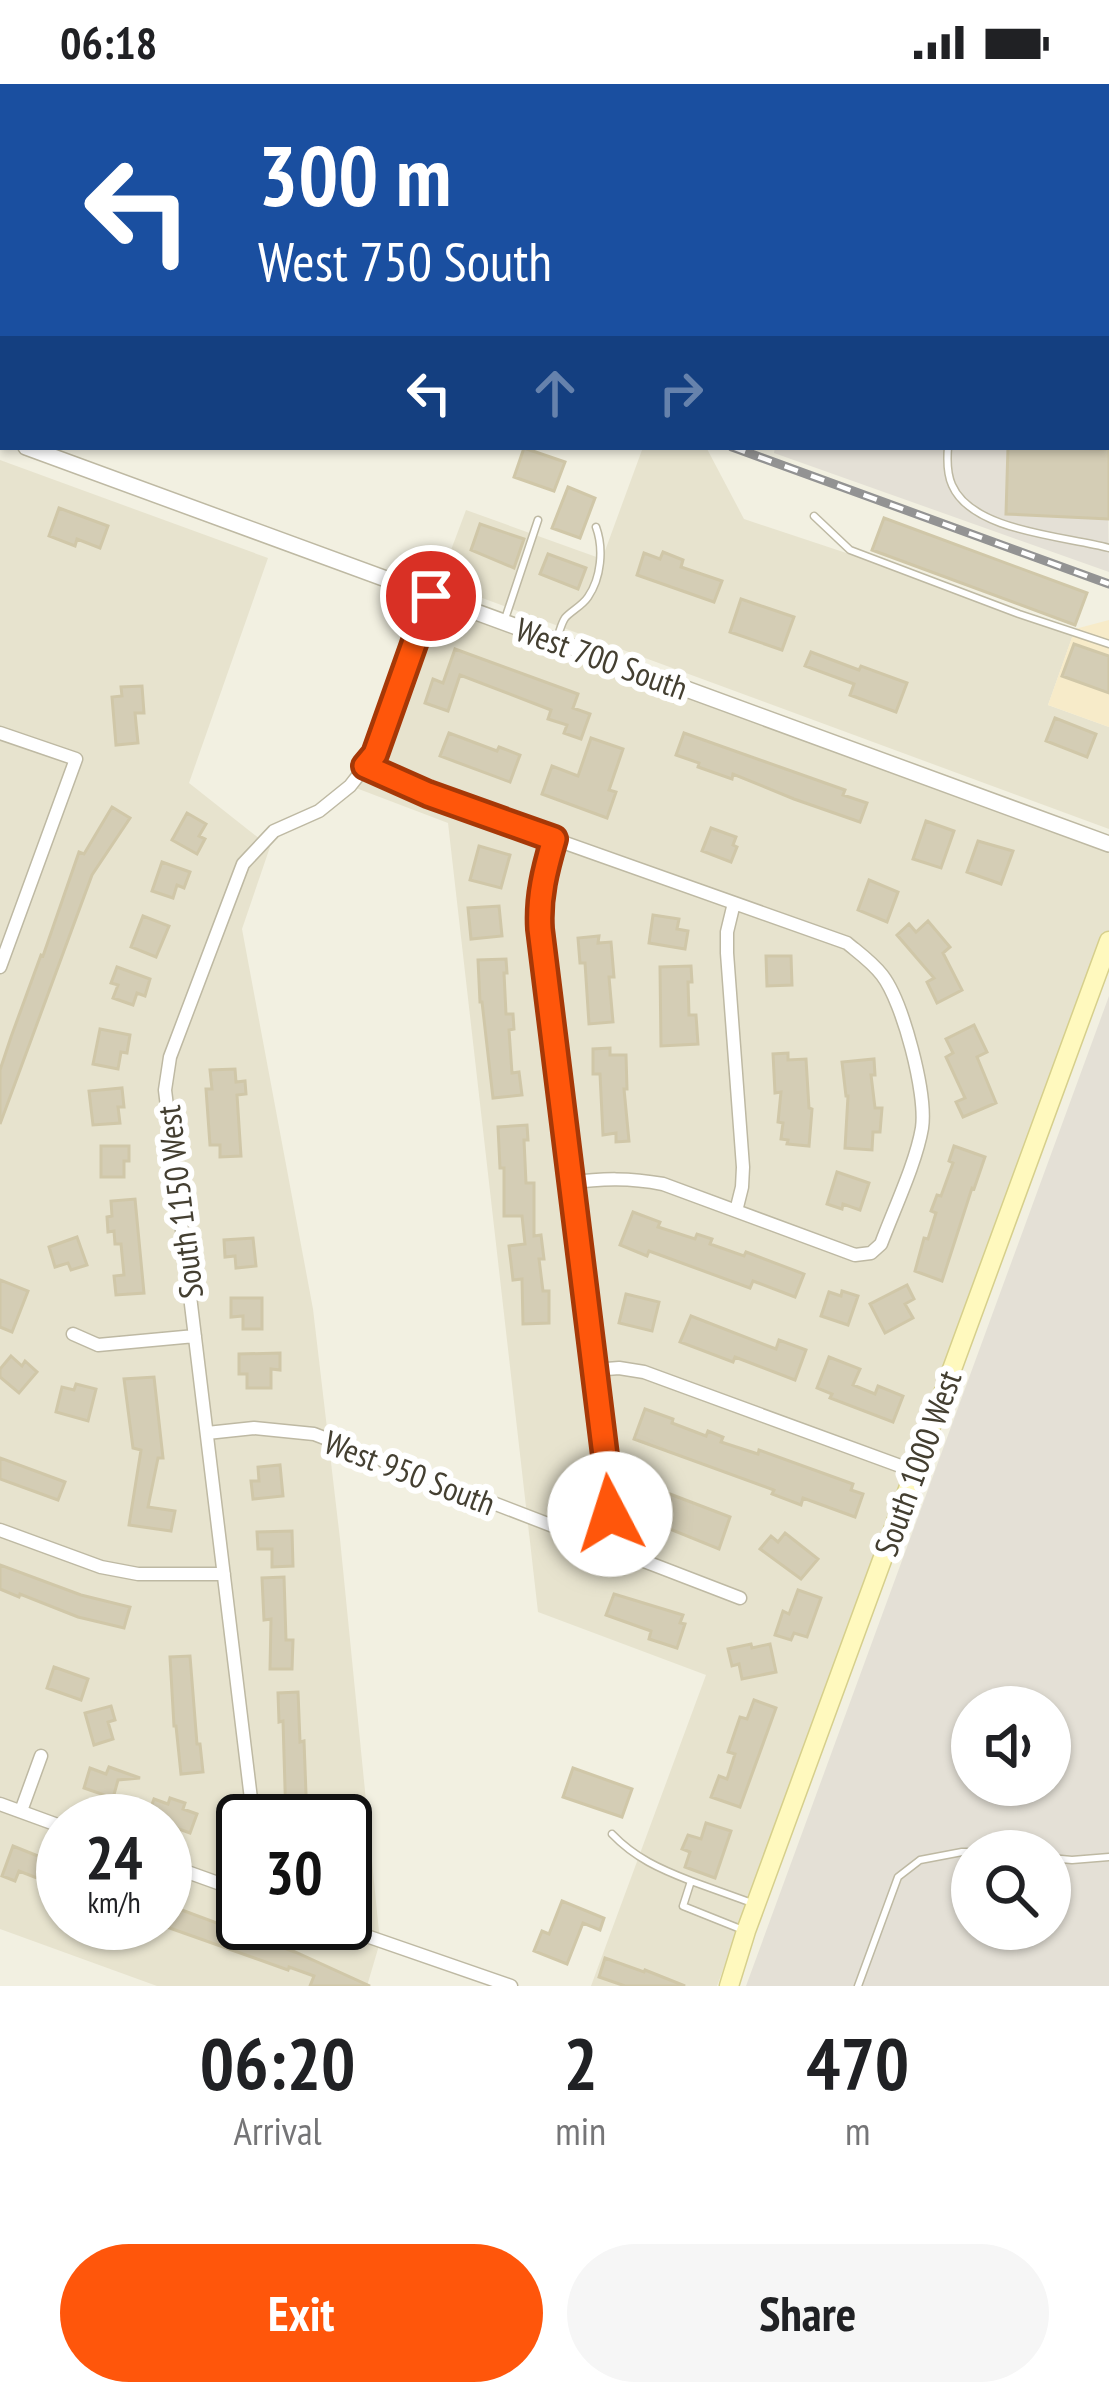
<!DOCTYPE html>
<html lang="en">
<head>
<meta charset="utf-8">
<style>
	:root { --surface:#fff; --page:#f6f6f6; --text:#202124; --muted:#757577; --accent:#ff560b }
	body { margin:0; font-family:"PT Sans Narrow",sans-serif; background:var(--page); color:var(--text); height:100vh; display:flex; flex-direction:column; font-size:45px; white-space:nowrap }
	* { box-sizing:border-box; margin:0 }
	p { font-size:39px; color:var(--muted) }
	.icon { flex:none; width:66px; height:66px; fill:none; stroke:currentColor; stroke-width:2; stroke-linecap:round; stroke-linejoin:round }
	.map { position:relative; height:1902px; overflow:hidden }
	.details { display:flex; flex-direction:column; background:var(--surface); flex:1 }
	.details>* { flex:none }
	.hud { position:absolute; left:0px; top:0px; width:1110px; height:366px; box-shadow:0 3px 9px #0004; background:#1a4fa0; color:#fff; overflow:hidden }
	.tools { position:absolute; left:951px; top:1602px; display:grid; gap:24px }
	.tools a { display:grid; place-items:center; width:120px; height:120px; border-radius:50%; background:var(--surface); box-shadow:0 3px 9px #0004; font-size:60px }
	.speed { position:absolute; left:36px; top:1710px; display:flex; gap:24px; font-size:60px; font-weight:700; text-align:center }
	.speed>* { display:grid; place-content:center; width:156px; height:156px; border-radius:50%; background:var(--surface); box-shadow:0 3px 9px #0004; line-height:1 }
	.speed small { font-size:30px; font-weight:400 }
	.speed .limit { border:6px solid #111; border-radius:18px; background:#fff; color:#111 }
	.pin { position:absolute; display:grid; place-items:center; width:102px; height:102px; color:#fff; margin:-51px; border:6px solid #fff; border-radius:50%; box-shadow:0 3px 12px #0007 }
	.me { position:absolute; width:132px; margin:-66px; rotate:355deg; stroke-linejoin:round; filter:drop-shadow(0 0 9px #0008) }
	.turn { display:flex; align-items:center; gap:42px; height:252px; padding:0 60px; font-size:54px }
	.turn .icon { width:156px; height:156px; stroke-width:2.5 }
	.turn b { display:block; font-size:84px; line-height:102px }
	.lanes { display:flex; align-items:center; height:114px; padding:0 60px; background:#0003; justify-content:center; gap:60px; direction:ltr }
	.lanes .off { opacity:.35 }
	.eta { display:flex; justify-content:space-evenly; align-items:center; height:204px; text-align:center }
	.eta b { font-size:72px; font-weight:600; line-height:84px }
	.primary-button { display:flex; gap:24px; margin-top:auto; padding:24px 60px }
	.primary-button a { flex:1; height:138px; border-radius:72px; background:var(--accent); color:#fff; font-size:48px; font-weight:600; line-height:138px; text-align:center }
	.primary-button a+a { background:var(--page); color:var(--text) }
	.status { display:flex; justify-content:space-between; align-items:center; height:84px; padding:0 60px; background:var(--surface); direction:ltr }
	.status svg { height:33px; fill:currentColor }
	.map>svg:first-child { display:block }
</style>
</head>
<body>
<div class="status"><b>06:18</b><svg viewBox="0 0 49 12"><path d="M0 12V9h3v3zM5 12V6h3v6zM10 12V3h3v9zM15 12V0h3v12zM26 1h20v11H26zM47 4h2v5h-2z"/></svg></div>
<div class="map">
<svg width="1109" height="1902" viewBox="0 0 1109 1902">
	<rect width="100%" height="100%" fill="#f2f0e1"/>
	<path fill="#e7e3ce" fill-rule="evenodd" d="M706,363L744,435L1075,545L1048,621L1109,643V745L439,498L466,426L602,475L642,366Z
		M0,376L268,474L189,699L270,763L242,845L313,1225L340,1455L380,1858L367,1902H157L0,1845ZM63,1737H165V1839H63ZM243,1737H345V1839H243Z
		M429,508L1109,762V851L717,1902H591L706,1591L538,1528L448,739L356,704Z"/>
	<path fill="#f7ebc9" d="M1109,536V643L1048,621L1075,545Z"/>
	<path fill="#e4e0d6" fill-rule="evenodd" d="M169,0H1109V283L1107,3H169Z
		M1107,344L1109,488L774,369L775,363H1107Z
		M1109,912V1902H746ZM972,1623H1050V1701H972ZM972,1767H1050V1845H972Z"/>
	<path fill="#d4cdb5" stroke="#d0c7a8" stroke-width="3" d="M1008,363L1109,365V435L1006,430Z
		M524,364L565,378L554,407L514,393Z
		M568,403L595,414L580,454L552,444Z
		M59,424L108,442L100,464L77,455L75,462L49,452Z
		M884,434L1087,509L1075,541L872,466Z
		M480,440L524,455L514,484L471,466Z
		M663,468L683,476L681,483L722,497L714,518L637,491L644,469L660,475Z
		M548,470L586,484L578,505L540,490Z
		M741,515L794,533L782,566L730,548Z
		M1074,560L1109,572V609L1062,592Z
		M455,565L578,610L573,624L590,630L581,655L564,649L567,641L548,635L551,626L460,591L448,627L425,619L433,595L443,599Z
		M811,568L859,586L861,582L907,599L896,628L850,611L854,600L805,582Z
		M142,602L144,629H135L138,659L116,661L112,613L122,612L121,603Z
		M1055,634L1096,650L1087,673L1046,657Z
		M449,649L497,667L499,663L520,671L510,698L440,672Z
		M684,649L845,706L843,711L867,719L860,738L794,715L733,690L732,695L698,683L699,679L676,671Z
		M591,654L623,665L609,706L616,708L607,734L542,710L552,682L578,692Z
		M112,723L130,734L92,791L0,1040V986L11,953L41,871L43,872L79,768L84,770Z
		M187,729L206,740L199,752L205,755L197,770L172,756Z
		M926,737L954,747L941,784L913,775Z
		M711,744L736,753L733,761L737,763L731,778L702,767Z
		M978,757L1013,767L1001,800L967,788Z
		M479,762L510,771L501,804L470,796Z
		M162,778L190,788L184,804L177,801L173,814L152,807Z
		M869,796L898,808L887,838L858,826Z
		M499,822L502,852L471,855L468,824Z
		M653,831L679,835L677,845L688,847L685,865L649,859Z
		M143,832L169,842L156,873L131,863Z
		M928,837L950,863L943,869L962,906L937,919L927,898L934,894L897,851L909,840L916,848Z
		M599,852L598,859L611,858L614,893H609L613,938L589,940L585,879H580L578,854Z
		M766,872H791L792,901L767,902Z
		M506,875L507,889H504L506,930H513L514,945L509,946L512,989L519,988L522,1011L493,1014L482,918H480L478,876Z
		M691,882L692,898H688L689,931H696L698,960L661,962L660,883Z
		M117,883L150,895L145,912L137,909L133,921L113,914L118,901L111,899Z
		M974,941L987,968L977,973L996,1019L963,1033L956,1018L965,1014L946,973L953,969L946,955Z
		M100,945L130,951L127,969L121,968L118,985L93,980Z
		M610,964V971H626L627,1005H624L629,1057L616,1058V1049L603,1051L600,990H593V965Z
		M788,969V976L806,975L809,1024L812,1025L809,1062L787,1060L788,1056L781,1055L783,1039L778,1038L781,1008L775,1009L773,970Z
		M874,975L875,991H871L875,1024H882L880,1048H873L872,1066L845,1064L848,1012H846L842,978Z
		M235,985L236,998L245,997L246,1010L237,1011L241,1072L220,1073V1061H210L206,1005H212L210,986Z
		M122,1004L124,1023H118L120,1039L93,1041L89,1007Z
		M527,1041L528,1056H524L526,1099H534V1152L541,1151L544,1175H539L543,1207H549V1239L523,1240L522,1195L513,1196L509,1162L525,1160L522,1132H504V1084H500L498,1043Z
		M101,1062H129V1077H124V1093H101Z
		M954,1062L985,1073L974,1105L972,1104L942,1197L915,1187L924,1154L928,1155L936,1129L931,1127L937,1111L941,1112L953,1079L949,1077Z
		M837,1088L869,1099L860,1126L843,1120L842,1125L827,1120Z
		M135,1115L144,1209L116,1211L114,1192L124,1191L121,1160H115L114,1147L108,1148L107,1133L112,1132L111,1117Z
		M633,1128L660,1138L658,1143L695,1155L697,1150L712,1155L710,1160L744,1172L746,1168L804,1190L795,1213L753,1197L750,1204L649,1167L647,1172L620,1161Z
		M77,1153L87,1181L71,1186L68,1179L55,1183L49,1163Z
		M253,1154L256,1182L236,1184L235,1172L225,1173L224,1156Z
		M0,1196L28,1207L12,1248L0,1243Z
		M907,1201L914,1215L905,1220L913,1234L885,1249L870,1220Z
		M842,1207L858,1212L848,1241L821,1232L829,1208L841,1212Z
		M626,1210L659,1218L652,1247L619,1239Z
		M231,1214H262V1245H243V1232L231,1233Z
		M691,1232L776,1265L779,1256L806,1266L795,1296L735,1273L733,1278L680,1258Z
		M280,1269V1286L271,1285V1304H247V1290H239V1270Z
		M11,1272L22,1282L25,1277L37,1288L19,1309L0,1293V1285Z
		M829,1273L860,1285L853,1301L875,1310L878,1302L903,1312L893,1338L830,1314L832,1310L817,1304Z
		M154,1293L163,1374H158L148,1423L175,1427L171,1447L129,1441L141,1366L133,1364L124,1295Z
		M76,1300L96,1305L88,1337L56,1328L62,1303L74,1306Z
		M645,1325L673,1335L672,1339L706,1352L708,1347L723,1353L721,1358L758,1370L759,1366L853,1400L851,1406L863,1410L855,1433L803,1414L801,1421L772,1410L774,1406L634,1355Z
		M0,1374L65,1398L58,1416L0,1395Z
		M280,1381L283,1412L253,1415L251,1397H259L258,1383Z
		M649,1402L730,1433L719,1465L655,1439L656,1435L639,1429Z
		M292,1447L293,1482L272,1483V1465H258L257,1448Z
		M785,1449L818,1475L801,1495L760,1465L771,1452L778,1458Z
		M0,1481L81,1511L130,1523L124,1544L78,1533L20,1510L19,1513L0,1505Z
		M284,1493L286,1556H293L292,1585H270L271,1535L264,1536L262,1494Z
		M798,1506L821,1514L807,1553L794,1549L791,1556L775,1551L783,1527L789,1530Z
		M614,1510L683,1531L680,1539L685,1540L677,1564L649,1555L651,1547L606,1531Z
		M751,1560L752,1564L770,1560L776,1588L742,1595L739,1580L732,1582L728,1565Z
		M190,1572L197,1660H200L203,1688L181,1690L176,1642H174L170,1573Z
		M54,1583L88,1595L81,1616L47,1604Z
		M298,1608L300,1658L304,1657L307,1736L286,1737L283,1637L279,1638L278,1609Z
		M754,1616L776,1624L740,1723L711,1713L719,1692L727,1695L735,1670L728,1668L740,1633L747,1635Z
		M111,1622L115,1636L108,1638L113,1655L94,1661L85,1629Z
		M109,1683L140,1694L118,1696L113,1714L84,1704L90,1684L106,1690Z
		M573,1684L632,1705L622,1733L563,1713Z
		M170,1714L185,1719L183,1725L197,1730L190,1749L165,1740V1737L147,1734L154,1715L168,1720Z
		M706,1739L731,1747L715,1794L685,1783L690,1768L682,1765L688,1751L701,1755Z
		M13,1762L63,1782V1804L19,1787L15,1797L2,1792Z
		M562,1817L604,1834L600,1846L583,1839L567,1880L534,1867L542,1847L549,1850Z
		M171,1822L295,1868L370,1902H310L314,1892L289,1883L288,1886L164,1842Z
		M605,1874L644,1888L645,1886L685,1902H625L599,1893Z"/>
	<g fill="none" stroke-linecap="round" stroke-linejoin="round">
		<g stroke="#beb9a3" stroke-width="9">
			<path id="service" d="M1107,332H1109
				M948,363C947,375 947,390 952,401C972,448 1066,452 1109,464
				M814,432L850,466L1019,530L1109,560
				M505,535L538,436
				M557,554C560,547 561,540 565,534C571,527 582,522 588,513C601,494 604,465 596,443
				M612,1750C635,1774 660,1785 691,1797
				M1050,1774L1072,1776L1109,1773
				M743,1846L683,1822L691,1797L752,1819
				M858,1902L898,1793L920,1776L962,1768H972"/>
		</g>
		<g stroke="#beb9a3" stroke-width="15">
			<path id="minor" d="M0,146H3
				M0,649L76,675L0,883
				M365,682L427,710L847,859C859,869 872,878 882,891C903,918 927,1010 922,1044C916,1079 894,1125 881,1160L871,1169L855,1171L663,1100C630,1094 603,1094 569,1099
				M554,755C545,786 538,813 540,845L610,1412V1430L602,1461
				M734,819L727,848V869L743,1083L742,1103L736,1127
				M73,1250L98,1261L195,1252
				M594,1286L619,1284L644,1288L914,1387
				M207,1349L254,1344L314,1350L740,1514
				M0,1446L101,1483L138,1490H224
				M0,1720L63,1743
				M21,1727L41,1672
				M250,1737L251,1715L165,1006L170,973L243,780L274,747L319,727L350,702L375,670L431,511
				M165,1780L243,1808
				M236,1805L243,1780
				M329,1839L511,1902"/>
		</g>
		<g stroke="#beb9a3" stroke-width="18">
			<path id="tertiary" d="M0,353L3,354
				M26,363L1109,760"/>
		</g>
		<g stroke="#d6cf8c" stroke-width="21">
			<path id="secondary" d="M729,1902L746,1847L1109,857"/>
		</g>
		<path stroke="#c1b893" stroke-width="3" stroke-dasharray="6 6" stroke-linecap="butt" d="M167,3V0
			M0,309H3"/>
		<use href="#service" stroke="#fff" stroke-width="6"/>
		<use href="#minor" stroke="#fff" stroke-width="12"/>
		<use href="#tertiary" stroke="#fff" stroke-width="15"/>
		<use href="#secondary" stroke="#fff9be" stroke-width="18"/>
		<g stroke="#939393" stroke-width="9">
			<path id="rail" d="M463,0V3
				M732,363L1109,500"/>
		</g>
		<use href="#rail" stroke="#fff" stroke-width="4.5" stroke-dasharray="14" stroke-linecap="butt"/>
	</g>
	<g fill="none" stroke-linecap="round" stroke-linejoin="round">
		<g stroke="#a63807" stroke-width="30">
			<path id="route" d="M431,512L375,670L365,682L428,710L554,755C545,786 538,813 540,845L610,1412V1430"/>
		</g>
		<use href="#route" stroke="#ff560b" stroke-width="21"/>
	</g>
	<g text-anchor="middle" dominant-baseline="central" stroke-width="12" stroke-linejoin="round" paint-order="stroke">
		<g font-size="33" fill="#443f31" stroke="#fff">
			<text transform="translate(602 574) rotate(20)">West 700 South</text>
			<text transform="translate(179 1118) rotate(-97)">South 1150 West</text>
			<text transform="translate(917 1379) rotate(-70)">South 1000 West</text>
			<text transform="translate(410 1388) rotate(21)">West 950 South</text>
		</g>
	</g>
</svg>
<div class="tools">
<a><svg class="icon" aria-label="sound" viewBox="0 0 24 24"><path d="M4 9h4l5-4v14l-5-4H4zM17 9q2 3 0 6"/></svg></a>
<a><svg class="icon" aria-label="search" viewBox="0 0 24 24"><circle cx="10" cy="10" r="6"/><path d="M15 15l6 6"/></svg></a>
</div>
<div class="speed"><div>24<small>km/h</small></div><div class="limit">30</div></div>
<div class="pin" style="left:431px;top:512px;background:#d93025"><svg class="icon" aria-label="arrive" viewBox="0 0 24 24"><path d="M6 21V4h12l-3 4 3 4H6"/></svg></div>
<svg class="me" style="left:610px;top:1430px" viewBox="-20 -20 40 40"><circle r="19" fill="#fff"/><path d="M0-13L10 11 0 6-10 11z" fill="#ff560b"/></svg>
<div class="hud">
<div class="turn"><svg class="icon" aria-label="left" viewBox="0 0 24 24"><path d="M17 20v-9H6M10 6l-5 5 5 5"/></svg><div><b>300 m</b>West 750 South</div></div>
<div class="lanes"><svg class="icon" aria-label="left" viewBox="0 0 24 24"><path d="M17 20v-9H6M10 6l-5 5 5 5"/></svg><svg class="icon off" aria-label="ahead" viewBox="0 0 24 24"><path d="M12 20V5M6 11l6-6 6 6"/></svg><svg class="icon off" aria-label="right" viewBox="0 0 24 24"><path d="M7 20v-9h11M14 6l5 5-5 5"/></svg></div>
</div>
</div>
<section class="details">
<div class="eta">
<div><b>06:20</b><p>Arrival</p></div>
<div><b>2</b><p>min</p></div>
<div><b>470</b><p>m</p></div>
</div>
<div class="primary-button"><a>Exit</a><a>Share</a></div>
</section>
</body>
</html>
